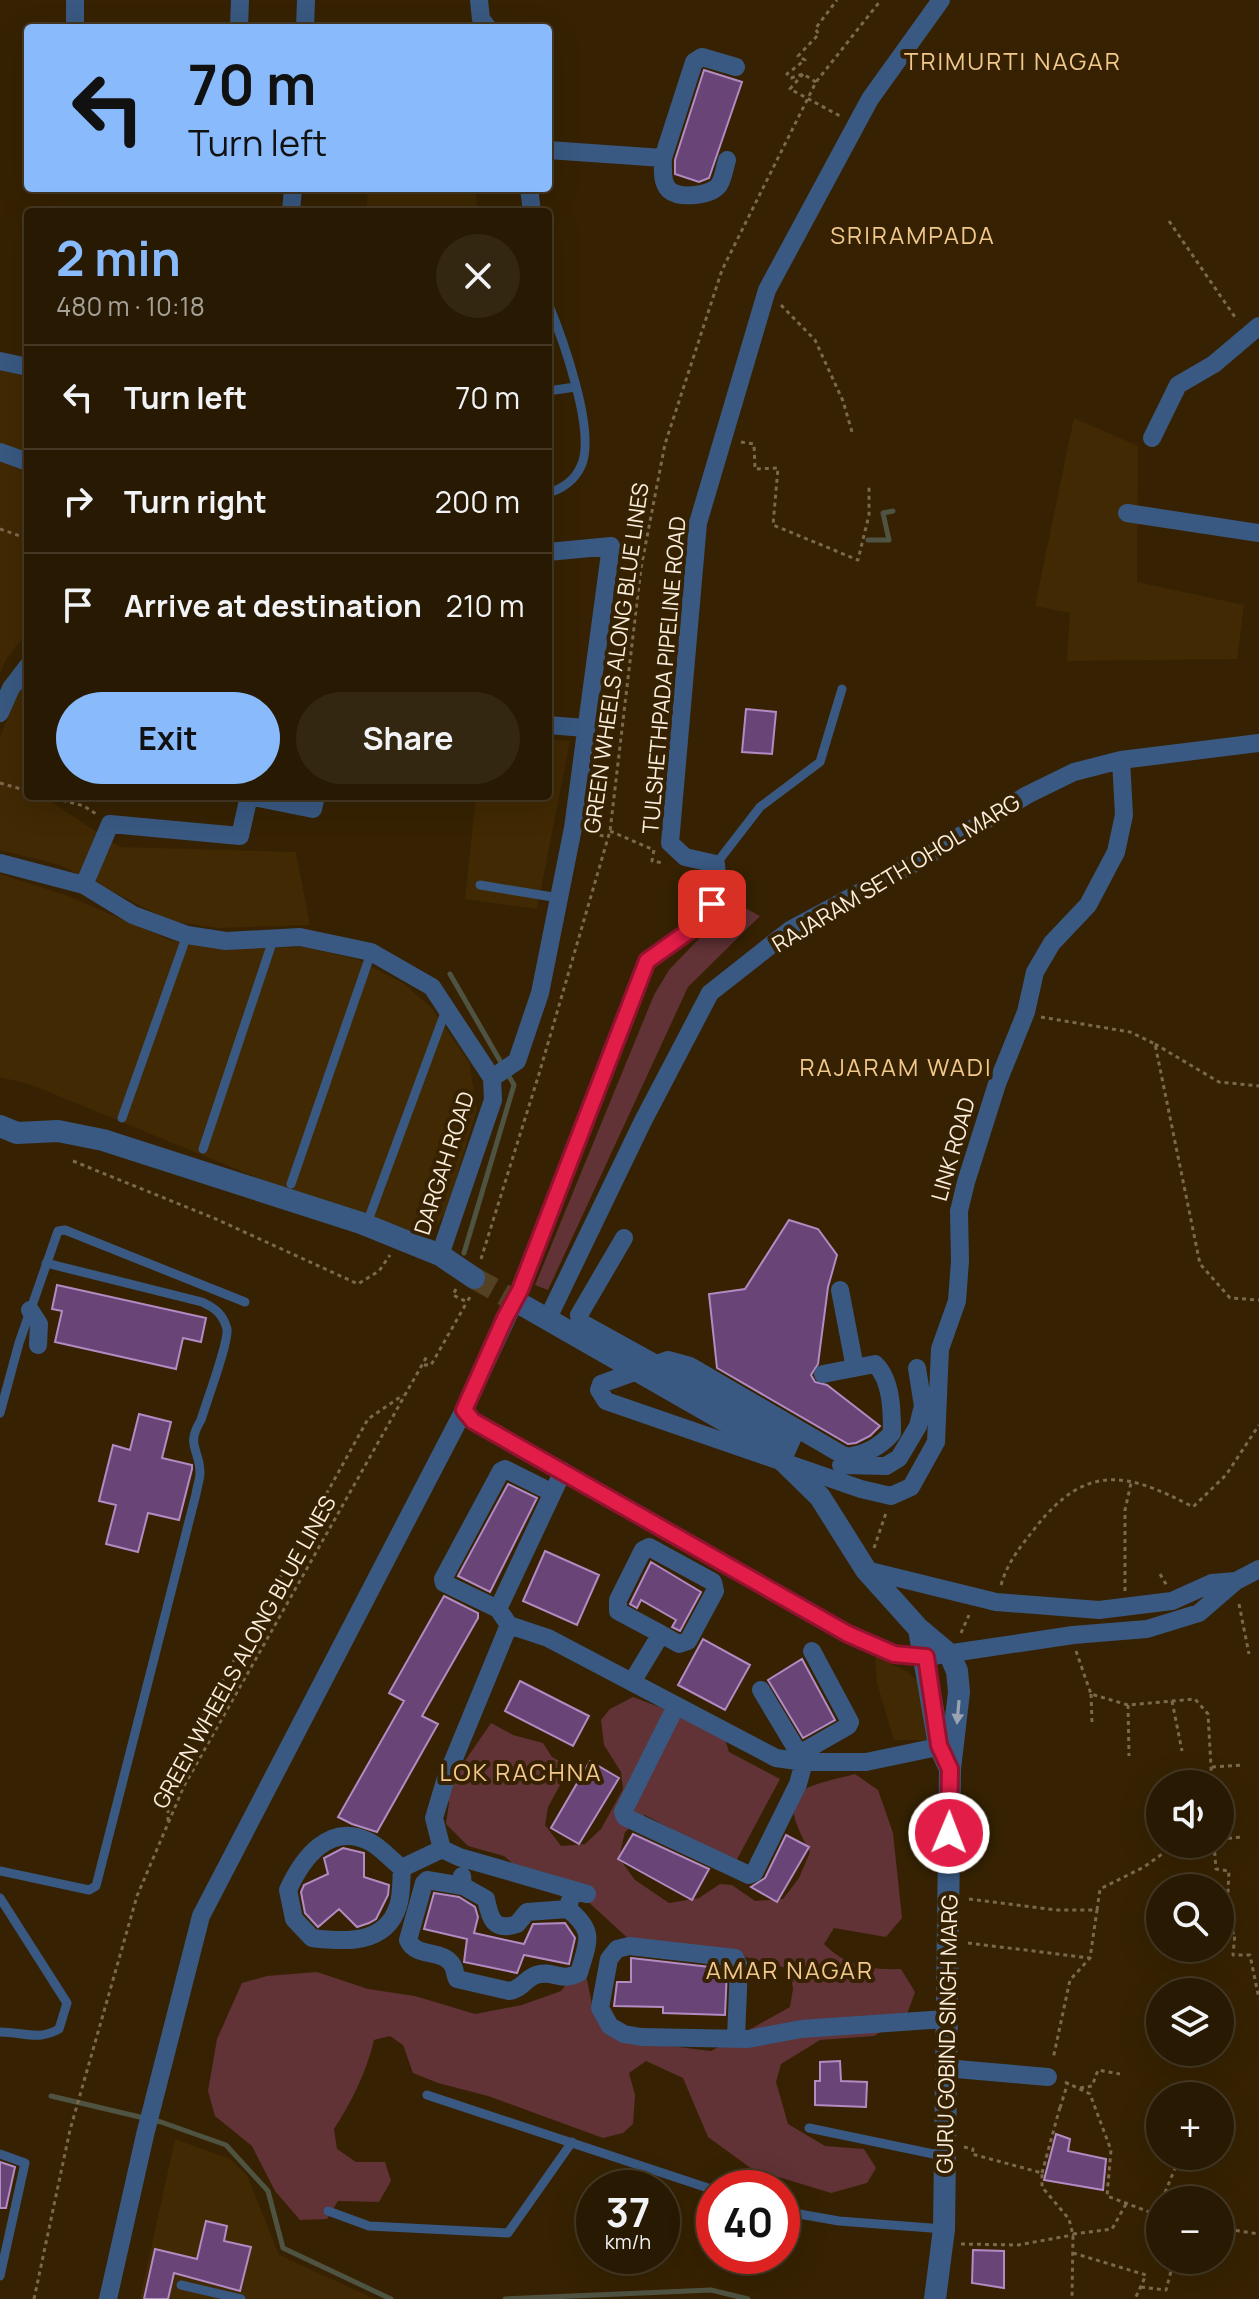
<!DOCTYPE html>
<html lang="en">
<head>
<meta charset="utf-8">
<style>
	:root { --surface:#281a02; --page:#342711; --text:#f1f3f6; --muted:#a5a199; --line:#443824; --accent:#88bafc }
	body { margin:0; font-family:Manrope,sans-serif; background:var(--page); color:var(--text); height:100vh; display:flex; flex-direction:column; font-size:30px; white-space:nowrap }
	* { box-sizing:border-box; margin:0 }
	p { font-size:26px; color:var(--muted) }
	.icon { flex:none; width:44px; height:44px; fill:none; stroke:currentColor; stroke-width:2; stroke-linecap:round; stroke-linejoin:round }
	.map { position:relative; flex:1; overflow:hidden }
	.drawer { position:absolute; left:24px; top:208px; width:528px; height:592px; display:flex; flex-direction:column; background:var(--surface); border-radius:8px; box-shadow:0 8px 32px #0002,0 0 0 2px var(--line) }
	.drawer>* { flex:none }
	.banner { position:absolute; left:24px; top:24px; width:528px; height:168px; border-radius:8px; box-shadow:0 8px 32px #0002,0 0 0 2px var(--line); background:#88bafc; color:#111; overflow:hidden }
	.controls { position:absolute; left:1146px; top:1770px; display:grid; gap:16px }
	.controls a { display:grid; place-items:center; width:88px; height:88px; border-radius:50%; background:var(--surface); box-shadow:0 8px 32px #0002,0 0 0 2px var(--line); font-size:40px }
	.speed { position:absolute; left:576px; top:2170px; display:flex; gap:16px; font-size:40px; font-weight:700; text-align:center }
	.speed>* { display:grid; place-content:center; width:104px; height:104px; border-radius:50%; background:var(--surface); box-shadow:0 8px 32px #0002,0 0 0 2px var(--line); line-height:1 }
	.speed small { font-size:20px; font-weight:400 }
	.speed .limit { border:12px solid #d22; background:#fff; color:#111 }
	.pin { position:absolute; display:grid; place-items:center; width:68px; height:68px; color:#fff; margin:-34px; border-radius:16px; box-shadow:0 4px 12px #0006 }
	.me { position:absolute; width:88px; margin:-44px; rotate:1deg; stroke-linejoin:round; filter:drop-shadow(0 0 6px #0008) }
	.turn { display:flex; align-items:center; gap:28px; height:168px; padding:0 32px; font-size:36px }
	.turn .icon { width:104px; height:104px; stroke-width:2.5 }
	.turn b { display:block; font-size:56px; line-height:68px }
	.round { display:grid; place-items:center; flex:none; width:84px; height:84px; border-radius:42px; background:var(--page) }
	.headline { display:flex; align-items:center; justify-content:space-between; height:136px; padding:0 32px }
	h1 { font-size:48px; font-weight:700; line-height:60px; color:var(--accent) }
	.button { display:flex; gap:16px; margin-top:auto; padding:16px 32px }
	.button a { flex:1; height:92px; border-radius:48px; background:var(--accent); color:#111; font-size:32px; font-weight:700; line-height:92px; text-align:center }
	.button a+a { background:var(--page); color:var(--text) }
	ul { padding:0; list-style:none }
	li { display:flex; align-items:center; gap:24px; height:104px; padding:0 32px; border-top:2px solid var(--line) }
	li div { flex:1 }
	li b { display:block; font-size:30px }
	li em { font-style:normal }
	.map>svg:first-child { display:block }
</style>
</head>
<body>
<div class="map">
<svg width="1259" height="2299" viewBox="0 0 1259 2299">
	<rect width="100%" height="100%" fill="#362202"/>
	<path fill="#402903" d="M368,188H475L478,212H366Z
		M0,369L28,377V632L6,659L0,673Z
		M1074,418L1138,446L1137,582L1244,605L1237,659L1067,661L1070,613L1035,606Z
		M28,678V796H42L120,847L296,852L310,925L218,928L171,921L60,865L0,850V737L21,687Z
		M548,739L570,741L537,909L465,899L476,796H548Z
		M0,874L66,895L172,941L229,948L303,947L356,959L403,983L431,1007L469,1062L477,1109L446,1212L423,1246L32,1085L0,1077Z
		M875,1656L906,1671L918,1681L930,1740H894L877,1683Z
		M175,2139L230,2159L247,2175L279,2255L375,2299H140Z"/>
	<path fill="#613236" d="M734,902L760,916L688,987L548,1290L535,1285L654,995L669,970Z
		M633,1697L662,1708L725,1739L729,1752L780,1779L735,1863L645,1815L625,1832L619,1858L635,1880L669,1903L699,1898L720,1884L732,1885L755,1901L783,1899L799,1878L810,1852C775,1789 797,1789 855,1774L878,1790L893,1833L902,1918L886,1937L834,1928L824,1944C845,1966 871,1970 901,1969L915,1992L906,2017L874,2036L820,2040L781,2064L776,2082L788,2124L825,2146L864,2149L876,2168L867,2183L831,2193L752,2169L708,2137L683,2078L646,2061L629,2073L635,2095L633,2124L623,2133L603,2138L488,2096L438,2083L413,2073L403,2045L390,2036L374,2040C366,2073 352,2101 334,2129L337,2149L356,2162H385L391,2181L379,2202L338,2201L327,2219L300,2220L275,2191L252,2146L215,2116L208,2091L217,2039L242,1983L267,1976L317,1972L368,1989L415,1996L475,2014L522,2005L561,1991L571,1978L586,1975L594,2014L662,2045L711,2051L790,2007L793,1989L790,1969L712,1948L632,1942L584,1898L512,1863L504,1856L468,1846L446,1824L449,1803L447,1794L460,1768L491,1723L513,1735L543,1743L552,1757L570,1767L548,1807L545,1825L561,1846L585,1844L601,1829L623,1789L621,1772L604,1745L601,1720L610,1709Z"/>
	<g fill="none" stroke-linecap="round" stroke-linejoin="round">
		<path stroke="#4f5342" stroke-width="5" d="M868,540H889L883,513L893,511
			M450,974L514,1085L464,1253
			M51,2096L161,2122L226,2145L268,2191L283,2248L391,2299
			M505,2299L711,2290L748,2299"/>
	</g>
	<path fill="#684477" stroke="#b28bc3" stroke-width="2" d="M704,70L742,82L709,178L699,182L675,174V160Z
		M746,709L776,712L772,754L742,752Z
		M789,1220L818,1229L837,1255L828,1287L818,1364L811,1375L815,1382L827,1385L880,1426L870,1436L856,1443L848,1444L717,1368L709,1294L745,1289Z
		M57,1285L206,1318L201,1342L183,1338L176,1369L55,1342L62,1311L52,1309Z
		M139,1414L171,1422L162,1458L192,1465V1469L179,1520L148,1513L138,1552L106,1544L116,1505L99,1501L113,1445L130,1450Z
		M508,1484L537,1498L490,1592L458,1576Z
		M545,1551L599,1575L577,1625L523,1601Z
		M651,1562L701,1592L680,1631L672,1627L676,1620L641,1600L637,1608L630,1604Z
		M444,1596L478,1613V1618L422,1716L438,1724L377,1832L352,1824L338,1817L404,1701L389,1693Z
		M703,1639L750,1665L725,1710L678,1685Z
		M802,1659L835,1720L803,1738L768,1680Z
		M520,1681L589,1716L573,1746L505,1711Z
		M590,1761L619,1778L579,1844L551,1828Z
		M633,1834L709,1869L692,1900L618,1859Z
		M786,1835L809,1847L777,1902L751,1887L765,1878Z
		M343,1848L364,1853V1877L389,1885L388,1895L376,1919L369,1923L357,1927L339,1909L318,1927L305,1913L301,1892L304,1885L328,1874L324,1858Z
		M434,1893L459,1897L475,1907L478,1917L474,1933L524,1944L533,1924L565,1923L575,1938L569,1964L524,1955L517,1973L464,1962L467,1939L424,1929Z
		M631,1958L727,1969L725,2015L663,2013V2007L614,2006L617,1982H631Z
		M840,2061L841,2081L867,2082L866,2107L815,2105V2081H820V2062Z
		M1056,2134L1070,2139L1068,2151L1106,2159L1103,2190L1044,2180Z
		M0,2162L15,2167L6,2208H0Z
		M206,2221L227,2226L224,2241L251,2247L240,2291L174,2273L168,2299H144L155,2249L197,2259Z
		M973,2250L1004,2251V2288L972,2283Z"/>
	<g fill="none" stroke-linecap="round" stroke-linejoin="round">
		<path stroke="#544123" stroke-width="22" stroke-dasharray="22 11" stroke-linecap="butt" d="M474,1278L526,1307"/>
		<path stroke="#7b694e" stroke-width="3" stroke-dasharray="4 4" stroke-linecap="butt" d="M803,74L790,89L840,116
			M816,82L803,74L791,78L787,74L805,60L798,56L819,34L815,29L837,0
			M1169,221L1237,320
			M781,305L815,340L843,401L852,432
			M741,442L754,444L755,469L778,468L773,525L858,560L869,515V487
			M0,529L23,537L28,531
			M0,783L28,791
			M47,796L84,806L96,814
			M610,831L654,850L652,861L663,863
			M592,833L607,837
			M1041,1017L1130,1032L1155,1044L1200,1264L1230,1298L1259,1300
			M1155,1044L1219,1082L1259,1086
			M73,1161L216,1219L358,1284L379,1271L390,1255
			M481,1259L539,1074L610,831L641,568L665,444L722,270L816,82L881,0
			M456,1289L453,1295L467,1302L470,1297
			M424,1365H431L467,1302
			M874,1548L886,1513
			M1160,1574L1167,1586
			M1001,1585C1008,1561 1021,1546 1036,1527C1086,1463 1127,1472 1193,1507L1226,1475L1259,1425
			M1125,1591V1510L1131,1483
			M1239,1604L1249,1654
			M961,1633L969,1615
			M1076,1651L1091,1694L1128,1705L1195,1699L1208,1714L1212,1784
			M1091,1694L1092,1723
			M1172,1701L1182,1751
			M1128,1705L1129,1756
			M1212,1767L1242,1765
			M168,1821V1779L368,1419L403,1395
			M1220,1839L1243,1837
			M1214,1844L1216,1869L1229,1871L1226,1932L1235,1933L1233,1955H1250L1259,1999
			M969,1899L1057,1910H1097L1090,1958L1070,1980L1053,2059
			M1097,1910L1100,1889L1144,1867L1176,1844
			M968,1943L1090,1958
			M1065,2082L1090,2094L1111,2150L1107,2196L1160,2216
			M1080,2088L1092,2086L1098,2070L1120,2074
			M1060,2108L1068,2082
			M964,2147L973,2149L972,2154L1042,2173V2187L1069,2219L1073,2235L1072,2299
			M1042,2173L1060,2107
			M1162,2200L1180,2156
			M1155,2214L1160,2204
			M1159,2216L1157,2232H1160
			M1220,2228L1259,2234
			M1073,2234L1112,2229L1126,2204
			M961,2244L1018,2245L1073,2235
			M1073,2253L1146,2275L1135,2299
			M1141,2287L1166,2290L1174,2260
			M34,2299L70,2130L137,1896L184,1786L427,1356"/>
		<path stroke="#395982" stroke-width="9" d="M548,303C562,337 597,433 581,466C575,480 562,489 548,493
			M548,391L575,387
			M716,864L760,807L820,762L842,689
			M480,885L559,898
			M122,1118L187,935
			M203,1149L273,940
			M291,1184L371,953
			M370,1215L446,1010
			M0,1413L19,1343L58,1231L65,1230L245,1302
			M0,1871L89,1890L96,1886L196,1494C197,1487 200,1479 200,1473C200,1449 185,1446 201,1420C206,1403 229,1342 227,1329C223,1314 215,1308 202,1302L46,1263
			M0,1898L67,2003L59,2029C39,2041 23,2032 0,2032
			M427,2095L714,2190
			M809,2128L943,2156
			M0,2154L25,2163L0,2276
			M328,2211L369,2226L508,2233L572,2142
			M782,2211L839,2221L944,2229
			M181,2285L241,2299"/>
		<path stroke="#395982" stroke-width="18" d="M479,0L481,19L488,28
			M75,28V0
			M239,28L240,0
			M305,28L306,0
			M548,150L663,158L694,62L702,57L736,67
			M663,158C663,168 661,182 669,190C680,199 711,196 719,185C723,179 725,167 727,160
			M529,188L532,212
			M291,212L293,188
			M0,361L28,367
			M1152,438L1178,385L1214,364L1259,326
			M0,452L28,462
			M1127,513L1259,533
			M0,713L11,688L28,666
			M548,725L585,728
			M249,796L313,809L316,796
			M0,863L84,885L133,915L187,935L226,941L300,937L371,952L432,987L492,1078L493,1100L440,1255
			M84,885L110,824L240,836L249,796
			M492,1078L517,1061L540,993L573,828L611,546L548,552
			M624,1238L579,1315L580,1322L792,1439L782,1461
			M840,1290L855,1368
			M30,1310L39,1324L38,1345
			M548,1318L643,1121L710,993L790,930L924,858L1027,795L1074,772L1121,760L1259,743
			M823,1374L875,1364C892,1380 892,1412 892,1433C879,1448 865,1454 846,1457L690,1366L668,1360L601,1384L599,1390L606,1401L861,1489L891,1496L911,1487L936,1442L940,1349L957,1301L960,1261L959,1211L966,1182L997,1084L1026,1012L1035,972L1052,943L1088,905L1116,852L1124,815L1121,760
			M464,1410L473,1421L848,1634L894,1654L926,1657L1073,1635L1147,1629L1199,1613L1236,1581
			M841,1465L886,1466L899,1458L918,1426L923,1406L917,1368
			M563,1471L498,1609L509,1625L548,1638L776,1758L804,1762H866L952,1744
			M866,1570L996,1602L1099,1610L1172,1601L1212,1583L1236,1581L1259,1569
			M498,1609L444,1583L443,1579L501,1471L505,1469L543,1488
			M509,1625L446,1778L434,1818L442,1849L459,1857L587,1894
			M632,1682L661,1634L679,1644L688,1641L715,1591L713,1582L649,1547L643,1550L618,1600V1611L661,1634
			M676,1706L623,1812L625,1817L749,1875L754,1873L798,1784L804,1762L761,1690
			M799,1754L848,1726L850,1722L812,1651
			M402,1868C391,1860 380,1846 368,1841C329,1822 302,1859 288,1890L294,1919L312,1938C344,1942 386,1945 398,1906C402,1895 401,1880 402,1868L442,1849
			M462,1876L463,1886L486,1899C490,1919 494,1932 517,1924L527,1912L568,1909L570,1900
			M463,1886L427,1880L424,1883L408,1940C416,1959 444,1948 453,1966C455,1970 455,1975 457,1979L509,1991C521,1990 525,1979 536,1975C553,1969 559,1983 579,1973C588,1941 596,1932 568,1909
			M736,2038L739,1966L735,1958L629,1946L617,1949L609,1959L600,2008L610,2026L624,2034L641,2037L748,2039L801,2029L945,2019
			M945,2068L1048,2077
			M108,2299L145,2135L201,1916L464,1410L520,1290L647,961L706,919L718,889L716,864L685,857L670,843L698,523L767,290L870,99L941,0"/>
		<path stroke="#395982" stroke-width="22" d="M0,1126L17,1133L58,1131L103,1140L361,1223L440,1255L474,1278
			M526,1307L767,1445L820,1497L866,1570L919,1629L950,1655L957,1671L959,1692L950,1769L944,2229L935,2299
			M919,1629L939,1745L950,1769"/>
	</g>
	<defs><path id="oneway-solid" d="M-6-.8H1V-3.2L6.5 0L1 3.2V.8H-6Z" transform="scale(2)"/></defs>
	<use fill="#9aa4b0" href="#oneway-solid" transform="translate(958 1712) rotate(95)"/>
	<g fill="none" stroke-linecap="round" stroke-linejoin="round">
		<g stroke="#92132f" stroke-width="20">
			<path id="route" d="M712,904L706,919L647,961L520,1290L505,1318L464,1410L473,1421L848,1634L894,1654L926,1657L939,1745L950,1769L949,1833"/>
		</g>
		<use href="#route" stroke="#e11d48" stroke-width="14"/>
	</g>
	<g text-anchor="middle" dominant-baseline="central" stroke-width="8" stroke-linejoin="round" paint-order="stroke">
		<g font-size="22" fill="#fbeedd" stroke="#362202">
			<text transform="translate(616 658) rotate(-82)">GREEN WHEELS ALONG BLUE LINES</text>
			<text transform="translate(664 675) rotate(-85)">TULSHETHPADA PIPELINE ROAD</text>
			<text transform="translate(896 873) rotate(-31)">RAJARAM SETH OHOL MARG</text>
			<text transform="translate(953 1149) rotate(-74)">LINK ROAD</text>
			<text transform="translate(444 1163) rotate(-72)">DARGAH ROAD</text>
			<text transform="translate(244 1652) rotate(-61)">GREEN WHEELS ALONG BLUE LINES</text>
			<text transform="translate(947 2034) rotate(-89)">GURU GOBIND SINGH MARG</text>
		</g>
		<g font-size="24" letter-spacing="2" fill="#f3c88d" stroke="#362202">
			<text x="1013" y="60">TRIMURTI NAGAR</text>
			<text x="913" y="234">SRIRAMPADA</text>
			<text x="896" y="1066">RAJARAM WADI</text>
			<text x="521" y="1771">LOK RACHNA</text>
			<text x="790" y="1969">AMAR NAGAR</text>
		</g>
	</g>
</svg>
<div class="controls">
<a><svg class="icon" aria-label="sound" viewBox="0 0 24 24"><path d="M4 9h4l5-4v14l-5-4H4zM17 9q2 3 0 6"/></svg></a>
<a><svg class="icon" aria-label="search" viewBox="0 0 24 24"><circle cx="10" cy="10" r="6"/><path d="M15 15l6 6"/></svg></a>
<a><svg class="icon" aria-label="layers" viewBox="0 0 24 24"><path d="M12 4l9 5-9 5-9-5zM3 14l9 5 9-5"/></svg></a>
<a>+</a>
<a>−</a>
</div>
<div class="speed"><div>37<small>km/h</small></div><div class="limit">40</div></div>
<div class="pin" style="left:712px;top:904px;background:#d93025"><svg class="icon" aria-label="arrive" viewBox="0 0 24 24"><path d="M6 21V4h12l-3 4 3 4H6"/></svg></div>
<svg class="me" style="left:949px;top:1833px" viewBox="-20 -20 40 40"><circle r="17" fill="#e11d48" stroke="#fff" stroke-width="3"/><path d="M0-11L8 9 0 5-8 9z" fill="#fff"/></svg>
<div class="banner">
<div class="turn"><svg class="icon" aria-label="left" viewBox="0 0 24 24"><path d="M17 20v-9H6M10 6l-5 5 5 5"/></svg><div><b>70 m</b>Turn left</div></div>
</div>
<section class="drawer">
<div class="headline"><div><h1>2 min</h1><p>480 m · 10:18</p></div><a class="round"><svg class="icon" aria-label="close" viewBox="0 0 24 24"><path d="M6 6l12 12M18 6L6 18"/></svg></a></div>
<ul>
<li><svg class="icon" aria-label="left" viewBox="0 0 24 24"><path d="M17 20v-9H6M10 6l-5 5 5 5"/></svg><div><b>Turn left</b></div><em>70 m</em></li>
<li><svg class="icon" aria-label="right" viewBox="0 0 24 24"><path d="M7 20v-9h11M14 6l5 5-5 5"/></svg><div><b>Turn right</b></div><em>200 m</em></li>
<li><svg class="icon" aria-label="arrive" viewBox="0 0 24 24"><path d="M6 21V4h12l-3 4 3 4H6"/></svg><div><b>Arrive at destination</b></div><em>210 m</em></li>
</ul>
<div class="button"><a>Exit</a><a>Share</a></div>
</section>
</div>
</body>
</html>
